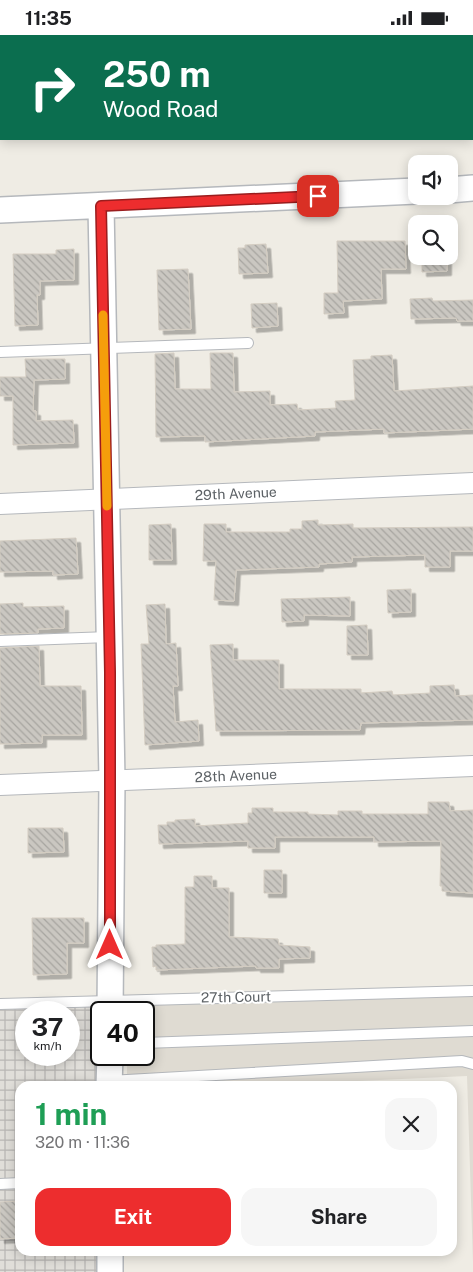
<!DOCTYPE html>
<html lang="en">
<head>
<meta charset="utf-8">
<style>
	:root { --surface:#fff; --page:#f6f6f6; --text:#202124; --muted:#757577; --accent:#ed2d2e }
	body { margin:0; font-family:"Public Sans",sans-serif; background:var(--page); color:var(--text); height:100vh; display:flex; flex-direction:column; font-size:19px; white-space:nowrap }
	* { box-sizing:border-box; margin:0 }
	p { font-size:16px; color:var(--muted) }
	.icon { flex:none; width:28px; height:28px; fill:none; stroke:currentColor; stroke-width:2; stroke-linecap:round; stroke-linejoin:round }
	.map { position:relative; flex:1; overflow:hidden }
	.sheet { position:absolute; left:15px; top:1046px; width:442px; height:175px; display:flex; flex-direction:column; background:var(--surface); border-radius:15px; box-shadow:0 2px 12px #0003 }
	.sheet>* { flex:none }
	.top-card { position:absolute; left:0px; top:0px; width:474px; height:105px; box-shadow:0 2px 12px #0003; background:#0b6e4f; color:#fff; overflow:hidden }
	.controls { position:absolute; left:408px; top:120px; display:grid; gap:10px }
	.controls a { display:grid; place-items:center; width:50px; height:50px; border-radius:10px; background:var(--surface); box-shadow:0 2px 12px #0003; font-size:25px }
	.speed { position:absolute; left:15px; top:966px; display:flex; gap:10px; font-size:25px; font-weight:700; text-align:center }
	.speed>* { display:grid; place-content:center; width:65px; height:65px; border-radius:50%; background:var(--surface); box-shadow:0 2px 12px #0003; line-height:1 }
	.speed small { font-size:12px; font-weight:400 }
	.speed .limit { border:2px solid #111; border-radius:8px; background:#fff; color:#111 }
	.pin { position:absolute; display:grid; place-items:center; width:42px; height:42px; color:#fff; margin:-21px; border-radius:10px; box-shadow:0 2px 8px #0006 }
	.me { position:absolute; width:55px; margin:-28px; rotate:0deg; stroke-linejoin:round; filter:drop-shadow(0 0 4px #0008) }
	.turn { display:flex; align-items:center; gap:18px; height:105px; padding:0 20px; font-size:22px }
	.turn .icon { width:65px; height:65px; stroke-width:2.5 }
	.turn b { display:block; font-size:35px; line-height:42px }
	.round { display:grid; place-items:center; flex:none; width:52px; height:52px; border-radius:15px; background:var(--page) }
	.overview { display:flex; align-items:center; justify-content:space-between; height:85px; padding:0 20px }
	h1 { font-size:30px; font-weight:700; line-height:38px; color:#1e9e55 }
	.cta { display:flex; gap:10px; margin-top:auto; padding:10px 20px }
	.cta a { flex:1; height:58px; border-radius:15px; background:var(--accent); color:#fff; font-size:20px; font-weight:700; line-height:58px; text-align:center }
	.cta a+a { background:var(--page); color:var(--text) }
	.status { display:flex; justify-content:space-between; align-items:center; height:35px; padding:0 25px; background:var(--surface); direction:ltr }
	.status svg { height:14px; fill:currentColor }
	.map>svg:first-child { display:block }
</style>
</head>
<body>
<div class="status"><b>11:35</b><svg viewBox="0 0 49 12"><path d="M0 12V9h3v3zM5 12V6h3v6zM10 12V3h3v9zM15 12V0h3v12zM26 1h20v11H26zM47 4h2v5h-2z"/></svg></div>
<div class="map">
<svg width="473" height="1237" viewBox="0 0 473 1237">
	<defs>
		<pattern id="industrial-grid" width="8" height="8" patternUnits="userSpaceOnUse" patternTransform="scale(1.25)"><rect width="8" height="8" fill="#e0ded9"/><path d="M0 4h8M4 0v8" fill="none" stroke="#b9b7b4"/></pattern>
		<pattern id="building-back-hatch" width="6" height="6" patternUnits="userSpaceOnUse" patternTransform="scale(1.25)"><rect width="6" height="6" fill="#cac7c1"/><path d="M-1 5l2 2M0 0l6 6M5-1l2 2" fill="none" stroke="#a7a5a0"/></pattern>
		<filter id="shadow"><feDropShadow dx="4.5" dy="4.5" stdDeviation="0" flood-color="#0004"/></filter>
	</defs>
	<rect width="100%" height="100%" fill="#efece4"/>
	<path fill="url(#industrial-grid)" fill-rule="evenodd" d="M96,970L97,1051H20V1216H98V1237H0V974ZM26,978H69V1020H26Z"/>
	<path fill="#dfdbd2" d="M473,959V1227L467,1041L247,1051H127V1020H144V978L127,977V970Z"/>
	<path fill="url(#building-back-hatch)" stroke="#d4cdc2" filter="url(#shadow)" d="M337,206H405L406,234H381L382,264L343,266L344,278L324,279V258H338Z
		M266,209L268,238L239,239L238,213H245V210Z
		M74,214V245L40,246V260H37L38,290L15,291L13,219H56V215Z
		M422,221H447V236L422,237Z
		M188,234L191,294L159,295L157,235Z
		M432,263L433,266L473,265V286H457L456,283L411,284L410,264Z
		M277,268L278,291L252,293L251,269Z
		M174,318L175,354H211L210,318H233L234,357L270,356V370L297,369L298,375L336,373L335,366L355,365L353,325L371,324V321L392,320L394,356L473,351V394L384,398V394L315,397V401L205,407V401L156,402L155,319Z
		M25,324H65V344L34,345L33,376H36V386L73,385L74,408L13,410V361H0V342H26Z
		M318,485V490L353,489V493L473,492V516H450V532H425V520L352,522V527L319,529V532L236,535L234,566L214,565L216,526H203L204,489H226V497H290V494H302V486Z
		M171,489L172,525H149V490Z
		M76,503L78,539L53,540V536L0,537V506Z
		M411,554V577L388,578L387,555Z
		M350,562V581L304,580V586L282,587L281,564Z
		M23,568V572L64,571V593L38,594V598L0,599V569Z
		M165,569L166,609L176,608L178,651H173L175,687L198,685L199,706L145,710L141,609H149L146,570Z
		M367,590L368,620H347V591Z
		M233,609V625H279V654H361V658L392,656L393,660L430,658V651L454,650L455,661L473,660V685L361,688L360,695L216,696L210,610Z
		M39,611L40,651H81L82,700H42V708L0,709V613Z
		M428,767H449L450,776L473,775V858L442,856V851H440L441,806L374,807V802H275V813H248V806L159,809L158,790H167V787H175V785L195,784V791L248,788V778H252V773H273V777H308V779L338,780V776H362V779H428Z
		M28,793H63L64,817L28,818Z
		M264,835H282V858H264Z
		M194,841H212V853H229V902L278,904L279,910L310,912V923L279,924V933H256V931L156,935V931L153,932L152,912H156V910L185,909V852H194Z
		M32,883H84V908H67V939L33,940Z
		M20,1166V1203L0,1204V1167Z"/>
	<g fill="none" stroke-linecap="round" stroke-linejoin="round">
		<g stroke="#b5b8bc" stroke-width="12">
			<path id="service" d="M0,317L248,308
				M0,606L109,602
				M0,969L473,956
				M144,1008L473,996
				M109,1046L462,1026L473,1029
				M0,1149L20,1148"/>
		</g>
		<g stroke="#b5b8bc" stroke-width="22">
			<g id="minor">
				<path id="s1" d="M0,469L473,448"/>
				<path id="s2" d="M0,750L473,731"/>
			</g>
		</g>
		<g stroke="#b5b8bc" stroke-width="28">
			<path id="tertiary" d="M449,155L473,153
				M101,171L112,745L110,978
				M0,175L416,156
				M109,1051L110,1020
				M110,1216V1237"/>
		</g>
		<use href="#service" stroke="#fff" stroke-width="10"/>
		<use href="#minor" stroke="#fff" stroke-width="20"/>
		<use href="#tertiary" stroke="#fff" stroke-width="25"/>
	</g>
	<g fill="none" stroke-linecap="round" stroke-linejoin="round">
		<g stroke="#9a1d1e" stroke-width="12">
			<path id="route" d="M110,910V637L101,171L318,161"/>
		</g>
		<use href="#route" stroke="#ed2d2e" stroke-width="9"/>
		<path stroke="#f59e0b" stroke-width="9" d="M103,280L107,471"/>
	</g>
	<g text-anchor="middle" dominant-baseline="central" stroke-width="4" stroke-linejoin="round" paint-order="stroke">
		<g font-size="14" fill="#5c6165" stroke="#fff">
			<text stroke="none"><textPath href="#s1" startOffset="236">29th Avenue</textPath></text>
			<text stroke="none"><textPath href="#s2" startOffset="236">28th Avenue</textPath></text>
			<text transform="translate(236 962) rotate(-1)">27th Court</text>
		</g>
	</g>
</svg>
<div class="controls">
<a><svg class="icon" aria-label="sound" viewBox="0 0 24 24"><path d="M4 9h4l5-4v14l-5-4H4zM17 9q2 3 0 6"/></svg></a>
<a><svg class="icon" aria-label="search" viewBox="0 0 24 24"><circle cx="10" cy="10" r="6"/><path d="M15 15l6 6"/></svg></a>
</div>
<div class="speed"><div>37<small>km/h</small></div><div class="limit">40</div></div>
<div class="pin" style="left:318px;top:161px;background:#d93025"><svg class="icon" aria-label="arrive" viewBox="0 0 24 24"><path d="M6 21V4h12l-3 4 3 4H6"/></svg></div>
<svg class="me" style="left:110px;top:910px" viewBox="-20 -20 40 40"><path d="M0-17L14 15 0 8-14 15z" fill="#ed2d2e" stroke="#fff" stroke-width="4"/></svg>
<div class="top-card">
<div class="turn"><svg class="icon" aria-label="right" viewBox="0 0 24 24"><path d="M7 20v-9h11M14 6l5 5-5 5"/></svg><div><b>250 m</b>Wood Road</div></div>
</div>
<section class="sheet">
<div class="overview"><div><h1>1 min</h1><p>320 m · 11:36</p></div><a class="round"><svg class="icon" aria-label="close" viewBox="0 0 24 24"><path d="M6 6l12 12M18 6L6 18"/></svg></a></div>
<div class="cta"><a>Exit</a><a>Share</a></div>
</section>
</div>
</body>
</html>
